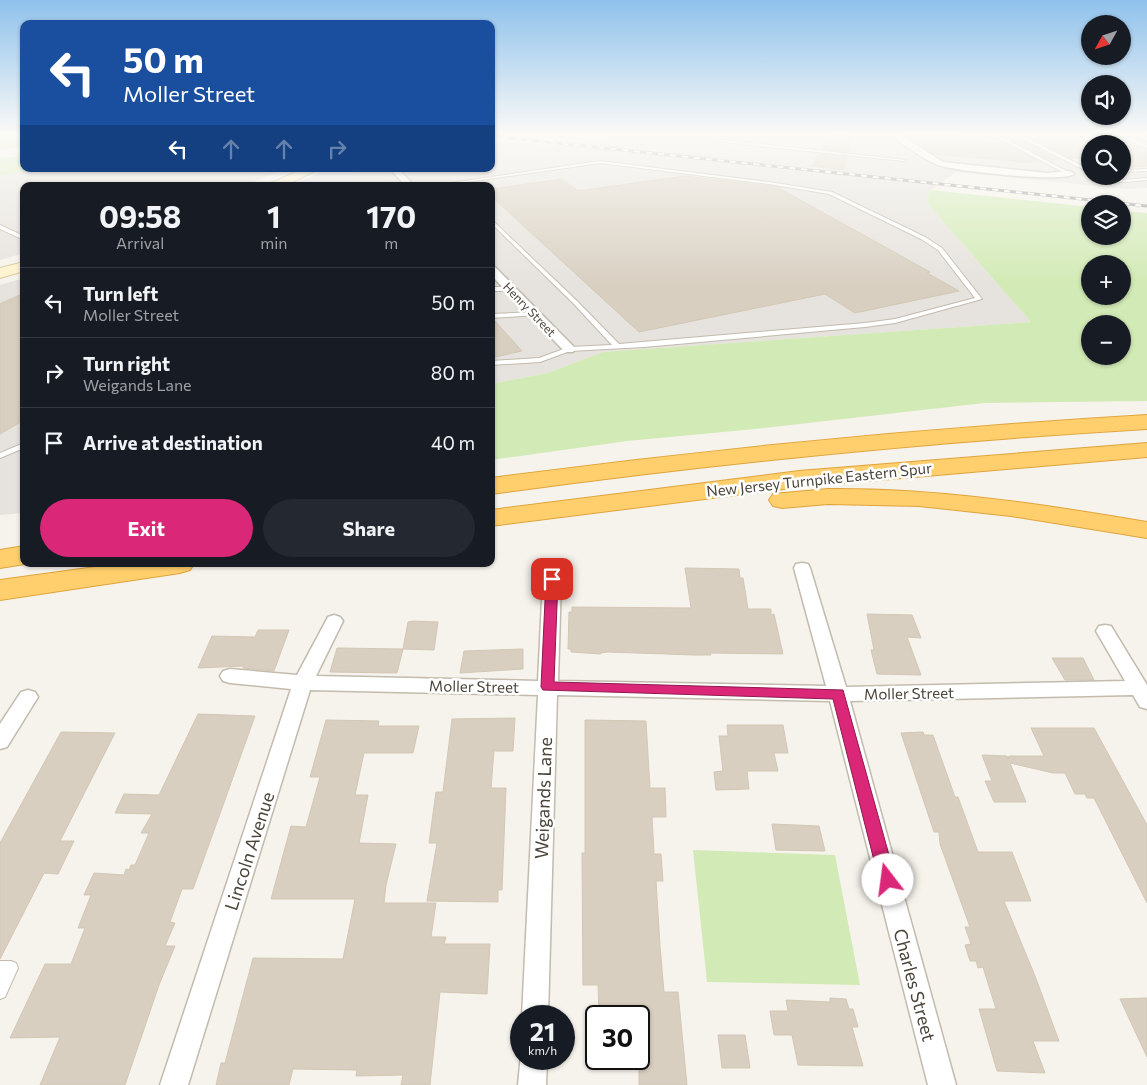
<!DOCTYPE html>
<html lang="en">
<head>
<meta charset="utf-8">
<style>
	:root { --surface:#171b24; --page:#242831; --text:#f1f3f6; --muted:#9ea1a6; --line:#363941; --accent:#db2777 }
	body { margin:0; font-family:Commissioner,sans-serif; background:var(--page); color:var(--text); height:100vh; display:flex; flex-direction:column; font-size:19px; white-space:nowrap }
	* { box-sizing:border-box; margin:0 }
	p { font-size:16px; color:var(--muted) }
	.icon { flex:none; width:28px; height:28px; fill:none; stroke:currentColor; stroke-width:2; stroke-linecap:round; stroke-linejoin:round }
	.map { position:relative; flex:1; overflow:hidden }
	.drawer { position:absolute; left:20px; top:182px; width:475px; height:385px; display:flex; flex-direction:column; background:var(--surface); border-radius:10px; box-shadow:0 1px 4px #0004 }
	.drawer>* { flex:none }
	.top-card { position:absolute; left:20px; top:20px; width:475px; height:152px; border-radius:10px; box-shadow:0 1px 4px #0004; background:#1a4fa0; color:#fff; overflow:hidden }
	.needle { width:32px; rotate:230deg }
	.tools { position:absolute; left:1081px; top:15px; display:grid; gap:10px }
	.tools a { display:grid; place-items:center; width:50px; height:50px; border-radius:50%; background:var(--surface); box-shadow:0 1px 4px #0004; font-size:25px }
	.speed { position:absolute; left:510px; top:1005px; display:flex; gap:10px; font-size:25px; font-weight:700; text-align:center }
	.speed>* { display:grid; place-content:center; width:65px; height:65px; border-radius:50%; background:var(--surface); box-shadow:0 1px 4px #0004; line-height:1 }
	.speed small { font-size:12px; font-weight:400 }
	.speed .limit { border:2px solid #111; border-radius:8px; background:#fff; color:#111 }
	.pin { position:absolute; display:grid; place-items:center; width:42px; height:42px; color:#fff; margin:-21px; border-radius:10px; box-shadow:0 2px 8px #0006 }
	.me { position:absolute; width:55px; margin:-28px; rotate:345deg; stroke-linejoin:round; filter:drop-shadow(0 0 4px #0008) }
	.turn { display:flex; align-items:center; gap:18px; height:105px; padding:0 20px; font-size:22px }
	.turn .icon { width:65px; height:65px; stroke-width:2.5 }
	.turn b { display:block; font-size:35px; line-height:42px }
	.lanes { display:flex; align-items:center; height:48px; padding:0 20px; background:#0003; justify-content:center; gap:25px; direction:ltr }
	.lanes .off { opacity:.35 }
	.eta { display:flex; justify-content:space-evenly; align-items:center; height:85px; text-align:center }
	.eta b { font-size:30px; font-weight:700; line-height:35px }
	.primary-button { display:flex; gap:10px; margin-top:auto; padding:10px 20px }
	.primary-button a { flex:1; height:58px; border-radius:30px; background:var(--accent); color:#fff; font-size:20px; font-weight:700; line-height:58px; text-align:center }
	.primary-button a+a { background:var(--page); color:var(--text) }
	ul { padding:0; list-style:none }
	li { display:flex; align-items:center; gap:15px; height:70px; padding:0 20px; border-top:1px solid var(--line) }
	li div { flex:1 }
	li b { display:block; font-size:19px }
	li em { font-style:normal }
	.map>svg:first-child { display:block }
</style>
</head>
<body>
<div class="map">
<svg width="1147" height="1085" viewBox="0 0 1147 1085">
	<rect width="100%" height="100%" fill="#f6f3ec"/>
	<path fill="#e6e2dd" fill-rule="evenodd" d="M642,133H1147V188L1128,189L956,172L931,190L926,202L1031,322L603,352L548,373L491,384V186H300L337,169H491V140L551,146L645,136ZM1090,144H1122V176H1090Z
		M38,169H285L244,186H24V253L0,260V176Z
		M24,278V513L0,515V285Z"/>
	<path fill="#d2eab5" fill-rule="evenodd" d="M0,133H24V147L0,150Z
		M24,156V169H38L0,176V158Z
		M931,190L1090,207V236H1122L1123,211L1147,213V401L984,403L755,429L627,441L491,460V384L548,373L603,352L1031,322L926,202ZM1090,264H1122V296H1090ZM1090,324H1122V356H1090Z
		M693,850L835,855L860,985L707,982Z"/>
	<path fill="#e5e3e0" d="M329,169H357L356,179H350L349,182L382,181L387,186H291Z"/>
	<path fill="#d8cfc1" stroke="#d3c7b4" d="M828,133H855L849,152L821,149Z
		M902,133H958L977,144L1003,143L1038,161L1024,162L934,154Z
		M1090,136V157L1072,159L1036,140Z
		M1122,140L1147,151V166L1122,168Z
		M1023,141L1059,160H1050L1015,142Z
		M818,154L847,157L843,170L812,166Z
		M684,176L777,187L930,272L927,273L959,291L855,313L825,294L639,332L491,196V189L562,179L578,191Z
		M24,293V420L0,434V304Z
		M491,320H494L522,351L491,358Z
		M685,568L739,569L740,578H743L748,609H771V615L774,614L783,654L710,653L711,655H695L607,652L601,653V654L571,652V649H568L569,612H572V607L691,608Z
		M867,614L912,615L921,638L907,637L921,675L877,674L871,650H874Z
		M413,621L438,622L434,650L403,649L408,622Z
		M258,630H289L274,671L243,668L244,666L198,668L212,636L255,637Z
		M337,648L403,649L397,673L330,672Z
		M523,649V669L460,673L464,651Z
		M1052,658H1083L1094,680H1065Z
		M198,714L255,716L193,889H182L170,922L175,923L165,946H175L159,985L125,1085H40L60,1037L10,1038L45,964H71L85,928H78L91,895H84L94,873L124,875L126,869L129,870L131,865H135L149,833H141L152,814L115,813L124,794L159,795Z
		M515,718L513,751H494L491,788H506L502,890H498V902L427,901L437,843H429L436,792H443L452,719Z
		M326,720L379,721L378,726H419L413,753H364L355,795H368L359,843L396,844L386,885L384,903H436L431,937H446L444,944H490L487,994L440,992L430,1085H401L403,1075L356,1076L357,1070L293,1069L289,1085H216L221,1063H225L253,958L343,959L355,899H271L291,826L306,827L320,777H310Z
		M585,720L646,721L650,788H665L666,817H652L654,854H661L663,881H656L660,946L664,992H678L687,1085H639V1016H599L598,985H583L582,853H585Z
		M727,725H783L788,753H774L778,771H747L749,789L716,790L714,772L723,771L719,736H728Z
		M1031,728H1094L1147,825V903L1094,798H1087L1085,794H1075L1065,773H1053L1010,763L1026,802H994L985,781H992L982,755L1007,756L1008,759L1009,756H1044Z
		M61,732L115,733L60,841H74L58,874L44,873L0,959V843Z
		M923,732L924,735H933L955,797H958L978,852H1012L1031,901H1004L1035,976L1059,1041H1033L1045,1073L997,1071L979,1009H996L983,967L978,968L976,961H970L965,945L971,944L965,927H970L940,844L939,832H934L901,733Z
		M772,824L819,826L825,851L776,850Z
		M830,998L846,999L849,1009H853L858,1027H852L863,1066L798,1065L792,1035H774L770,1011H788L786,1000L830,1002Z
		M1147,998V1057L1120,999Z
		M718,1035H745L750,1068H722Z"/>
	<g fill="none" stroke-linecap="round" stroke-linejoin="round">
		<g stroke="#c2bbae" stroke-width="2">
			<path id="lane" d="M702,133H707L714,139L906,160L904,161L713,141Z
				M989,133H995L1072,174L1068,175Z
				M1011,133H1017L1090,170V173Z
				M1114,133H1120L1147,145V148Z
				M600,161L769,182L832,192L925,237L942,248L982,299L895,323L865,327L644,347L570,351L540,362L491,365V361L539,358L569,347L612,345L573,303L491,223V219L577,301L619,344L865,323L895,319L975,298L938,250L921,239L829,194L769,184L600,163L439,186H429Z
				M1147,169V171L1122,172V170Z
				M1096,176H1102L1111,181L1147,178V180L1110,183Z
				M178,184L187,185V186H176V185Z
				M21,193H24V195H21Z
				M0,225L24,236V240L0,229Z
				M491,287H511L514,289L511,291H491Z
				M535,312L538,314L537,315L491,318V314Z
				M24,443V448L0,458V453Z
				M0,961H11L16,963L18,968L5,997L0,999Z"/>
		</g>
		<g stroke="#c2bbae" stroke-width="3">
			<path id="street" d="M889,133H898L943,162L1047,173L1070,171L1074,174C1062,183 960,171 941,166C931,164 897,141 889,133Z
				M1133,133L1147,135V140L1133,135Z
				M390,169H398L415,186H406Z
				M491,266L495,267L573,346L575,349L573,352H565L491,275Z
				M802,563L808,564L810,568L846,687L1125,681L1096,631L1099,626L1105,625L1111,626L1147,685V709L1140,707L1133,695L850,701L956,1085H928L830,701L557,695L548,1016H522L538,695L310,690L188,1085H160L291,689L230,683L223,681L220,676L223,671L230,669L297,675L328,617L334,615L340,617L343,621L316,676L538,681L543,579L546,575L552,573L558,575L561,579L558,681L826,686L794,568L796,564Z
				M28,690L35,692L38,697L7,747L0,749V724L21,692Z
				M521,1054V1059H547L546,1085H518Z"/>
		</g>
		<g stroke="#d6c79b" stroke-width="2">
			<path id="secondary" d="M303,169H318L285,186H269L271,183Z
				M24,262V271L0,278V268Z"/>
		</g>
		<g stroke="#e0a43c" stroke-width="2">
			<path id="highway" d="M1147,415V429C927,442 709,464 491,494V478C709,449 927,428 1147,415Z
				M1147,443V457L799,487L491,526V510L799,471Z
				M828,489C936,488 1041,504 1147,522V538L1011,516L919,506L828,504L782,508L773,506L769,500L773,494Z
				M24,546L25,564L0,568V550Z
				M117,564H194L190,570L180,573L0,600V580Z"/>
		</g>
		<use href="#lane" fill="#fff" fill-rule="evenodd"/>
		<use href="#street" fill="#fff" fill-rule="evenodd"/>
		<use href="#secondary" fill="#fff3cd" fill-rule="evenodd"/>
		<use href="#highway" fill="#ffcf6e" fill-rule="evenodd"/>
		<g stroke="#9a9a9a" stroke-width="3">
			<path id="rail" d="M491,136L1147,206"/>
		</g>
		<use href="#rail" stroke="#fff" stroke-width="2" stroke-dasharray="6" stroke-linecap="butt"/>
	</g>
	<linearGradient id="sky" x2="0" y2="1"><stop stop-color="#8fc1ec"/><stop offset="0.47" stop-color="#fbfaf6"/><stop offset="1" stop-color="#fbfaf6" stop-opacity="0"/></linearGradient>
	<rect width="1147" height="285" fill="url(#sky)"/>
	<path fill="#db2777" stroke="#8e194d" d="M552,575L558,579L554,682L843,690L896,880L893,885L888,888L882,885L879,880L833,699L543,690L541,687L546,579Z"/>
	<g text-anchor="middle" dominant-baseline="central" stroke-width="5" stroke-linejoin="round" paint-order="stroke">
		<g font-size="12" fill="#4b4439" stroke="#fff">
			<text transform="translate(530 309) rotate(46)">Henry Street</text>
		</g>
		<g font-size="15" fill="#4b4439" stroke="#fff">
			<text transform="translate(819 479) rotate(-6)">New Jersey Turnpike Eastern Spur</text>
			<text transform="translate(474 686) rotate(1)">Moller Street</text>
			<text transform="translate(909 693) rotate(-1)">Moller Street</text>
		</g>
		<g font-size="18" fill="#4b4439" stroke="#fff">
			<text transform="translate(543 798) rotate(-88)">Weigands Lane</text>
			<text transform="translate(249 851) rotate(-72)">Lincoln Avenue</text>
			<text transform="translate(915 985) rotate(75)">Charles Street</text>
		</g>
	</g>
</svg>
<div class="tools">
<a><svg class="needle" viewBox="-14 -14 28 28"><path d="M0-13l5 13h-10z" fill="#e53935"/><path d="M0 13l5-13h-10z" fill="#9ea1a6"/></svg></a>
<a><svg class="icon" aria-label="sound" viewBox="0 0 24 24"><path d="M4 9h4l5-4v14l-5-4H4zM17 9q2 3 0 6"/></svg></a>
<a><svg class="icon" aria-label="search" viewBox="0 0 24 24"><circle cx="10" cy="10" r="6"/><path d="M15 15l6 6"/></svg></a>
<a><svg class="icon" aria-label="layers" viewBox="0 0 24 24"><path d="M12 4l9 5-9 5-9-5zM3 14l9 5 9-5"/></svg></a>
<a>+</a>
<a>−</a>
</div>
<div class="speed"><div>21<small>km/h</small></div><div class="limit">30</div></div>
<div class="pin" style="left:552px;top:579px;background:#d93025"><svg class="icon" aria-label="arrive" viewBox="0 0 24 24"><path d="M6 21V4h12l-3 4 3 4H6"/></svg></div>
<svg class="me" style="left:888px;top:880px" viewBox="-20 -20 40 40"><circle r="19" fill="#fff"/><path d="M0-13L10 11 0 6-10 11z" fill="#db2777"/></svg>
<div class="top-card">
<div class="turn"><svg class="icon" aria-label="left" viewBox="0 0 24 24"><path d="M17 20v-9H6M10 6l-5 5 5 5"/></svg><div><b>50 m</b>Moller Street</div></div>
<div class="lanes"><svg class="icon" aria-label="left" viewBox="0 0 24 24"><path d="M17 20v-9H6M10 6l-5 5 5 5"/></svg><svg class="icon off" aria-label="ahead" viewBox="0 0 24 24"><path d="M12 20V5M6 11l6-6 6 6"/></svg><svg class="icon off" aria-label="ahead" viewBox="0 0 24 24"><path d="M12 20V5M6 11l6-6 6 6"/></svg><svg class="icon off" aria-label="right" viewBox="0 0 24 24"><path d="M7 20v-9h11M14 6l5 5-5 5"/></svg></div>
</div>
<section class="drawer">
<div class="eta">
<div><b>09:58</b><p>Arrival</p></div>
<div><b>1</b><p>min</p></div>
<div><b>170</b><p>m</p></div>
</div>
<ul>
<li><svg class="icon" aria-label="left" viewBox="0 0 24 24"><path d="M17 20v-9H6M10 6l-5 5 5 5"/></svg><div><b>Turn left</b><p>Moller Street</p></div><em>50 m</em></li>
<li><svg class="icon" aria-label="right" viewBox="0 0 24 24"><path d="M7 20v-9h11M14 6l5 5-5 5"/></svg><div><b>Turn right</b><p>Weigands Lane</p></div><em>80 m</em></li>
<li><svg class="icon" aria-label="arrive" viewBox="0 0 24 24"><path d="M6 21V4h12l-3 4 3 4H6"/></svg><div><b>Arrive at destination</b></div><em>40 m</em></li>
</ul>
<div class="primary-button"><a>Exit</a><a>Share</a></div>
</section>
</div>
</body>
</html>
